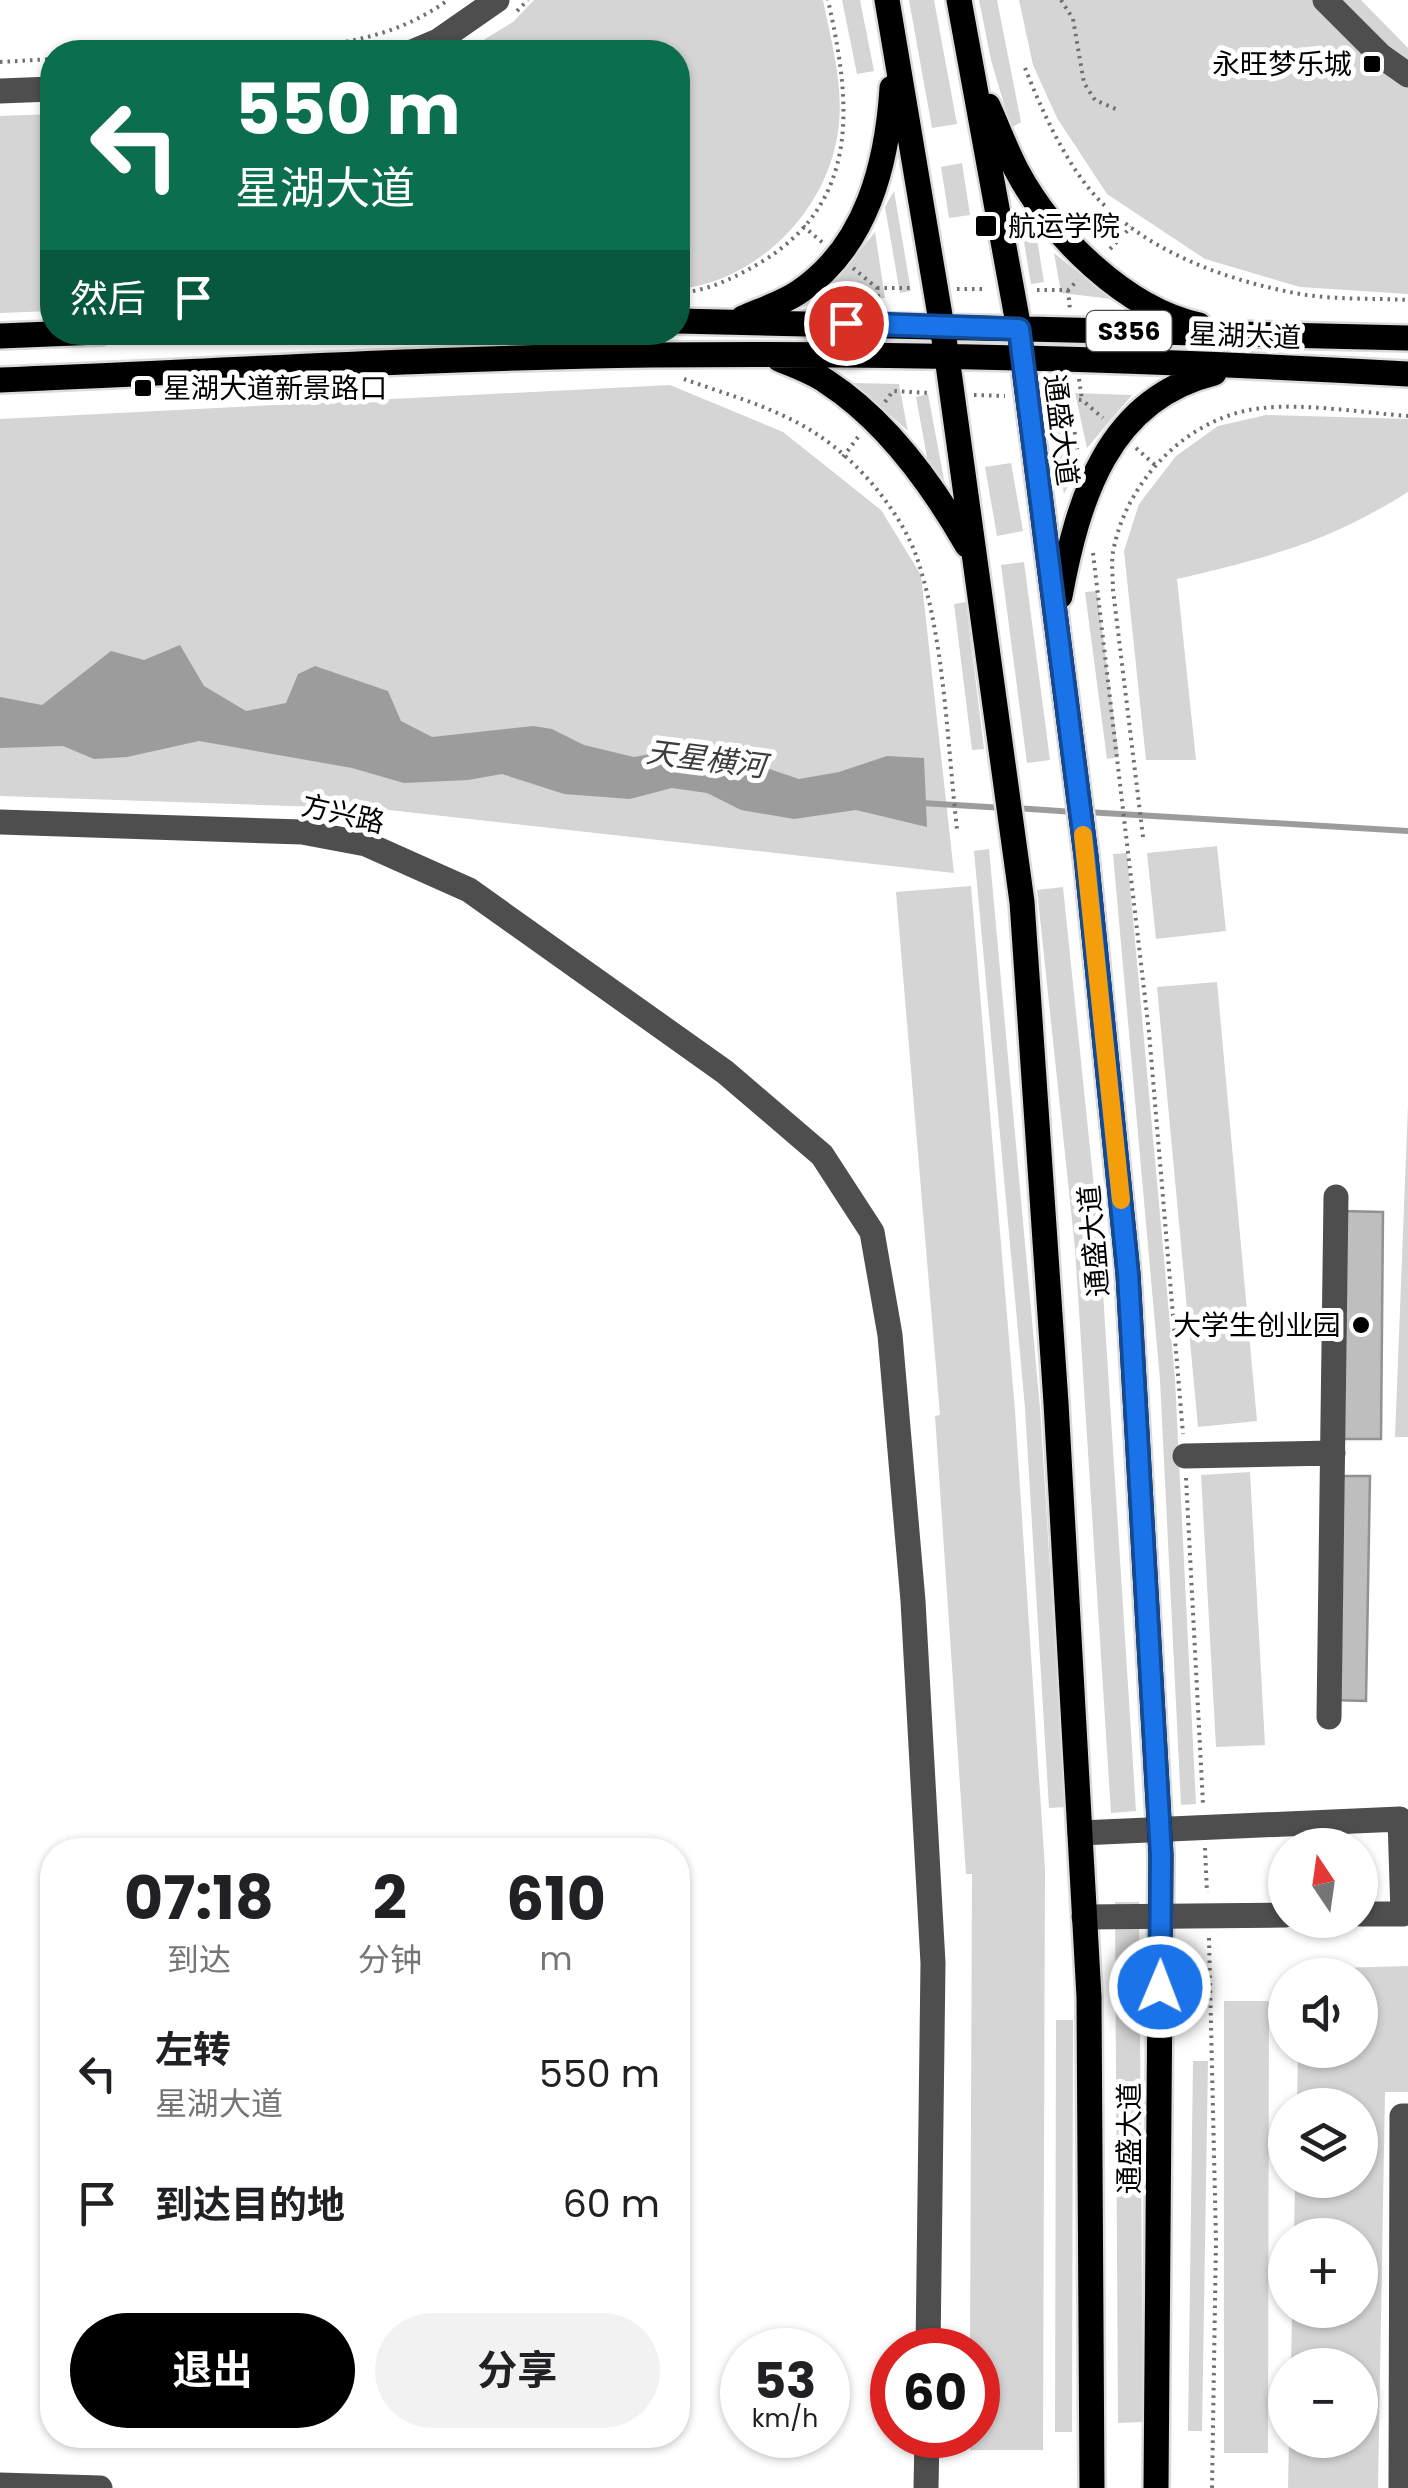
<!DOCTYPE html>
<html lang="zh">
<head>
<meta charset="utf-8">
<style>
	:root { --surface:#fff; --page:#f2f2f2; --text:#202124; --muted:#757577; --accent:#000 }
	body { margin:0; font-family:Poppins,"Noto Sans SC",sans-serif; background:var(--page); color:var(--text); height:100vh; display:flex; flex-direction:column; font-size:38px; white-space:nowrap }
	* { box-sizing:border-box; margin:0 }
	p { font-size:32px; color:var(--muted) }
	.icon { flex:none; width:55px; height:55px; fill:none; stroke:currentColor; stroke-width:2; stroke-linecap:round; stroke-linejoin:round }
	.map { position:relative; flex:1; overflow:hidden }
	.side { position:absolute; left:40px; top:1838px; width:650px; height:610px; display:flex; flex-direction:column; background:var(--surface); border-radius:40px; box-shadow:0 2px 8px #0004 }
	.side>* { flex:none }
	.guide { position:absolute; left:40px; top:40px; width:650px; height:305px; border-radius:40px; box-shadow:0 2px 8px #0004; background:#0b6e4f; color:#fff; overflow:hidden }
	.needle { width:65px; rotate:347deg }
	.controls { position:absolute; left:1268px; top:1828px; display:grid; gap:20px }
	.controls a { display:grid; place-items:center; width:110px; height:110px; border-radius:50%; background:var(--surface); box-shadow:0 2px 8px #0004; font-size:50px }
	.speed { position:absolute; left:720px; top:2328px; display:flex; gap:20px; font-size:50px; font-weight:700; text-align:center }
	.speed>* { display:grid; place-content:center; width:130px; height:130px; border-radius:50%; background:var(--surface); box-shadow:0 2px 8px #0004; line-height:1 }
	.speed small { font-size:25px; font-weight:400 }
	.speed .limit { border:15px solid #d22; background:#fff; color:#111 }
	.pin { position:absolute; display:grid; place-items:center; width:85px; height:85px; color:#fff; margin:-42px; border:5px solid #fff; border-radius:50%; box-shadow:0 2px 10px #0007 }
	.me { position:absolute; width:110px; margin:-55px; rotate:1deg; stroke-linejoin:round; filter:drop-shadow(0 0 8px #0008) }
	.turn { display:flex; align-items:center; gap:35px; height:210px; padding:0 30px; font-size:45px }
	.turn .icon { width:130px; height:130px; stroke-width:2.5 }
	.turn b { display:block; font-size:70px; line-height:85px }
	.then { display:flex; align-items:center; height:95px; padding:0 30px; background:#0003; gap:20px; font-size:38px }
	.eta { display:flex; justify-content:space-evenly; align-items:center; height:170px; text-align:center }
	.eta b { font-size:60px; font-weight:700; line-height:70px }
	.cta { display:flex; gap:20px; margin-top:auto; padding:20px 30px }
	.cta a { flex:1; height:115px; border-radius:60px; background:var(--accent); color:#fff; font-size:40px; font-weight:700; line-height:115px; text-align:center }
	.cta a+a { background:var(--page); color:var(--text) }
	ul { padding:0; list-style:none }
	li { display:flex; align-items:center; gap:30px; height:130px; padding:0 30px }
	li div { flex:1 }
	li b { display:block; font-size:38px }
	li em { font-style:normal }
	.map>svg:first-child { display:block }
</style>
</head>
<body>
<div class="map">
<svg width="1408" height="2488" viewBox="0 0 1408 2488">
	<rect width="100%" height="100%" fill="#fff"/>
	<path fill="#d5d5d5" d="M534,0H823C831,41 843,82 839,123C832,205 761,281 678,289V52H464L513,22Z
		M842,0H860L874,71L857,74Z
		M909,0H934L957,124L932,128Z
		M979,0H997L1021,122L1011,128L991,60Z
		M1019,0H1361L1408,48V294L1300,287L1205,259L1107,194L1057,118L1033,65Z
		M52,114V311L0,313V116Z
		M962,163L970,215L949,218L941,167Z
		M894,191L911,291L900,293L885,207Z
		M1024,211L1035,227L1044,282L1031,284L1019,212Z
		M875,232L885,298L818,301Z
		M1054,253L1112,299L1061,293Z
		M854,383L899,384L908,432V431Z
		M670,385L783,432L881,510L921,575L954,873L380,809L0,796V419Z
		M1075,393L1132,395L1087,448Z
		M928,394L944,480L928,463L916,397Z
		M1063,403L1075,471L1064,494L1049,406Z
		M1266,415L1408,419V492C1327,543 1269,557 1177,579L1196,760H1146L1124,551L1139,504L1176,456L1218,426Z
		M1011,463L1023,531L997,536L985,467Z
		M1024,562L1050,760L1027,763L1001,565Z
		M1097,591L1119,757L1107,759L1085,592Z
		M966,602L984,749L972,750L954,604Z
		M1217,846L1226,931L1156,939L1147,853Z
		M989,849L1040,1408L1065,1807L1049,1808L1025,1408L974,851Z
		M1127,853L1175,1379L1196,1804L1181,1805L1160,1380L1113,854Z
		M971,886L1015,1411L1045,1869L1043,2450H970V2435H978V2350H970L972,1874H966L935,1416L940,1415L896,892Z
		M1063,887L1100,1245L1136,1811L1111,1813L1075,1248L1037,890Z
		M1217,982L1257,1421L1198,1427L1157,987Z
		M1408,1105V1437H1395Z
		M1250,1472L1265,1745L1216,1747L1201,1475Z
		M1115,1902H1139L1143,2422L1118,2423Z
		M1408,1966V2092H1385L1378,2488H1288L1289,2440H1360V2365H1291L1292,2310H1360V2235H1294L1295,2180H1360V2105H1297L1298,2050H1360V1975H1300V1969Z
		M1224,2001H1269L1268,2453H1224Z
		M1056,2020H1073L1072,2432H1055Z
		M1193,2061H1208L1202,2431H1188Z"/>
	<path fill="#9c9c9c" d="M180,645L204,686L246,711L286,703L298,674L315,666L388,691L401,721L432,737L533,726L552,729L584,745L634,757L699,745L799,779L839,772L887,756L924,758L927,827L856,810L794,819L741,810L707,793L672,788L630,799L564,794L502,774L468,780L404,783L352,768L199,741L127,757L94,759L63,746L0,748V697L42,705L111,651L144,660Z"/>
	<g fill="none" stroke-linecap="round" stroke-linejoin="round">
		<path stroke="#9c9c9c" stroke-width="6" d="M922,803L1004,808
			M1016,808L1074,812
			M1086,812L1408,831"/>
	</g>
	<path fill="#bebebe" stroke="#929292" stroke-width="2.5" d="M1341,1211L1383,1212L1381,1439H1339Z
		M1333,1476H1370L1366,1701L1330,1700Z"/>
	<g fill="none" stroke-linecap="round" stroke-linejoin="round">
		<g stroke="#dbdbdb" stroke-width="30">
			<path id="major" d="M887,0L947,357L1022,902L1056,1403L1089,1997L1092,2488
				M959,0L1019,329L1086,856L1128,1274L1161,1855L1156,2488
				M988,106C998,128 1006,150 1017,171C1052,236 1125,309 1199,325
				M743,318C761,310 783,303 799,292C867,246 887,164 892,88
				M678,321L1408,338
				M0,336L100,332
				M779,359C795,366 813,372 827,382C887,421 932,484 967,545
				M0,380C217,371 434,358 651,355C903,352 1156,360 1408,374
				M1060,596C1078,500 1107,399 1214,373"/>
		</g>
		<path stroke="#707070" stroke-width="4" stroke-dasharray="2.5 5" stroke-linecap="butt" d="M1061,0L1073,19L1084,83L1095,100L1118,110
			M517,11L528,0
			M189,52C278,48 373,55 448,0
			M0,62L52,59
			M1025,68C1042,111 1067,167 1100,201C1152,254 1229,281 1300,294C1335,300 1373,298 1408,300
			M803,226L823,243
			M1110,249L1131,227
			M853,268L877,288L879,302
			M877,288H912
			M957,289H987
			M1037,290H1068L1078,280
			M1068,290L1070,310
			M678,293C709,291 736,277 763,261C863,199 850,99 828,0
			M684,379C728,395 778,408 818,435C858,461 901,512 917,558C945,641 947,743 957,829
			M1079,379L1082,400
			M1067,380L1078,455
			M974,395L1005,396
			M1049,398L1082,400L1103,418
			M885,402L893,391L930,393
			M1136,448L1155,465
			M843,457L858,437
			M1093,553L1149,1032L1183,1434
			M1143,837L1113,590C1113,578 1111,564 1113,552C1126,480 1189,415 1263,408C1304,403 1365,413 1408,416
			M1186,1478L1203,1804
			M1205,1848L1207,1893
			M1209,1938L1216,2240L1212,2488"/>
		<path stroke="#4e4e4e" stroke-width="25" d="M1325,0L1381,56L1408,75
			M412,52L438,41L497,0
			M0,91L52,89
			M0,822L302,832L366,844L469,890L725,1072L822,1155L872,1232L890,1335L913,1601L933,1963L928,2350
			M1185,1456L1333,1453
			M1329,1717L1336,1197
			M1080,1833L1400,1819L1403,1914H1360
			M1084,1917L1285,1915
			M0,2485L100,2488
			M926,2488L927,2435
			M1401,2488L1402,2116H1408"/>
		<use href="#major" stroke="#000" stroke-width="25"/>
	</g>
	<g fill="none" stroke-linecap="round" stroke-linejoin="round">
		<g stroke="#114b97" stroke-width="25">
			<path id="route" d="M846,323L1019,329L1086,856L1128,1274L1161,1855L1160,1987"/>
		</g>
		<use href="#route" stroke="#1a73e8" stroke-width="18"/>
		<path stroke="#f59e0b" stroke-width="18" d="M1083,835L1121,1200"/>
	</g>
	<g fill="#000" stroke="#fff" stroke-width="4">
		<rect x="1362" y="54" width="20" height="20" rx="5"/>
		<rect x="974" y="214" width="24" height="24" rx="5"/>
		<rect x="133" y="378" width="20" height="20" rx="5"/>
		<circle cx="1361" cy="1325" r="10"/>
	</g>
	<g text-anchor="middle" dominant-baseline="central" stroke-width="10" stroke-linejoin="round" paint-order="stroke">
		<rect fill="#fff" stroke="#4c4c4c" stroke-width="2.5" x="1086.5" y="311" width="85" height="40" rx="8"/>
		<g font-size="25" font-weight="bold" fill="#000">
			<text x="1129" y="331">S356</text>
		</g>
		<g font-size="28" fill="#000" stroke="#fff" text-anchor="end">
			<text x="1352" y="64">永旺梦乐城</text>
			<text x="1008" y="226" text-anchor="start">航运学院</text>
			<text x="163" y="388" text-anchor="start">星湖大道新景路口</text>
			<text x="1341" y="1325">大学生创业园</text>
		</g>
		<g font-size="28" fill="#000" stroke="#fff">
			<text transform="translate(1245 336) rotate(2)">星湖大道</text>
			<text transform="translate(1061 430) rotate(83)">通盛大道</text>
			<text transform="translate(343 814) rotate(13)">方兴路</text>
			<text transform="translate(1094 1241) rotate(-95)">通盛大道</text>
			<text transform="translate(1129 2138) rotate(-90)">通盛大道</text>
		</g>
		<g font-size="30" font-style="italic" fill="#3d3d3d" stroke="#fff">
			<text transform="translate(706 759) rotate(7)">天星横河</text>
		</g>
	</g>
</svg>
<div class="controls">
<a><svg class="needle" viewBox="-14 -14 28 28"><path d="M0-13l5 13h-10z" fill="#e53935"/><path d="M0 13l5-13h-10z" fill="#757577"/></svg></a>
<a><svg class="icon" aria-label="sound" viewBox="0 0 24 24"><path d="M4 9h4l5-4v14l-5-4H4zM17 9q2 3 0 6"/></svg></a>
<a><svg class="icon" aria-label="layers" viewBox="0 0 24 24"><path d="M12 4l9 5-9 5-9-5zM3 14l9 5 9-5"/></svg></a>
<a>+</a>
<a>−</a>
</div>
<div class="speed"><div>53<small>km/h</small></div><div class="limit">60</div></div>
<div class="pin" style="left:846px;top:323px;background:#d93025"><svg class="icon" aria-label="arrive" viewBox="0 0 24 24"><path d="M6 21V4h12l-3 4 3 4H6"/></svg></div>
<svg class="me" style="left:1160px;top:1987px" viewBox="-20 -20 40 40"><circle r="17" fill="#1a73e8" stroke="#fff" stroke-width="3"/><path d="M0-11L8 9 0 5-8 9z" fill="#fff"/></svg>
<div class="guide">
<div class="turn"><svg class="icon" aria-label="left" viewBox="0 0 24 24"><path d="M17 20v-9H6M10 6l-5 5 5 5"/></svg><div><b>550 m</b>星湖大道</div></div>
<div class="then">然后<svg class="icon" aria-label="arrive" viewBox="0 0 24 24"><path d="M6 21V4h12l-3 4 3 4H6"/></svg></div>
</div>
<section class="side">
<div class="eta">
<div><b>07:18</b><p>到达</p></div>
<div><b>2</b><p>分钟</p></div>
<div><b>610</b><p>m</p></div>
</div>
<ul>
<li><svg class="icon" aria-label="left" viewBox="0 0 24 24"><path d="M17 20v-9H6M10 6l-5 5 5 5"/></svg><div><b>左转</b><p>星湖大道</p></div><em>550 m</em></li>
<li><svg class="icon" aria-label="arrive" viewBox="0 0 24 24"><path d="M6 21V4h12l-3 4 3 4H6"/></svg><div><b>到达目的地</b></div><em>60 m</em></li>
</ul>
<div class="cta"><a>退出</a><a>分享</a></div>
</section>
</div>
</body>
</html>
